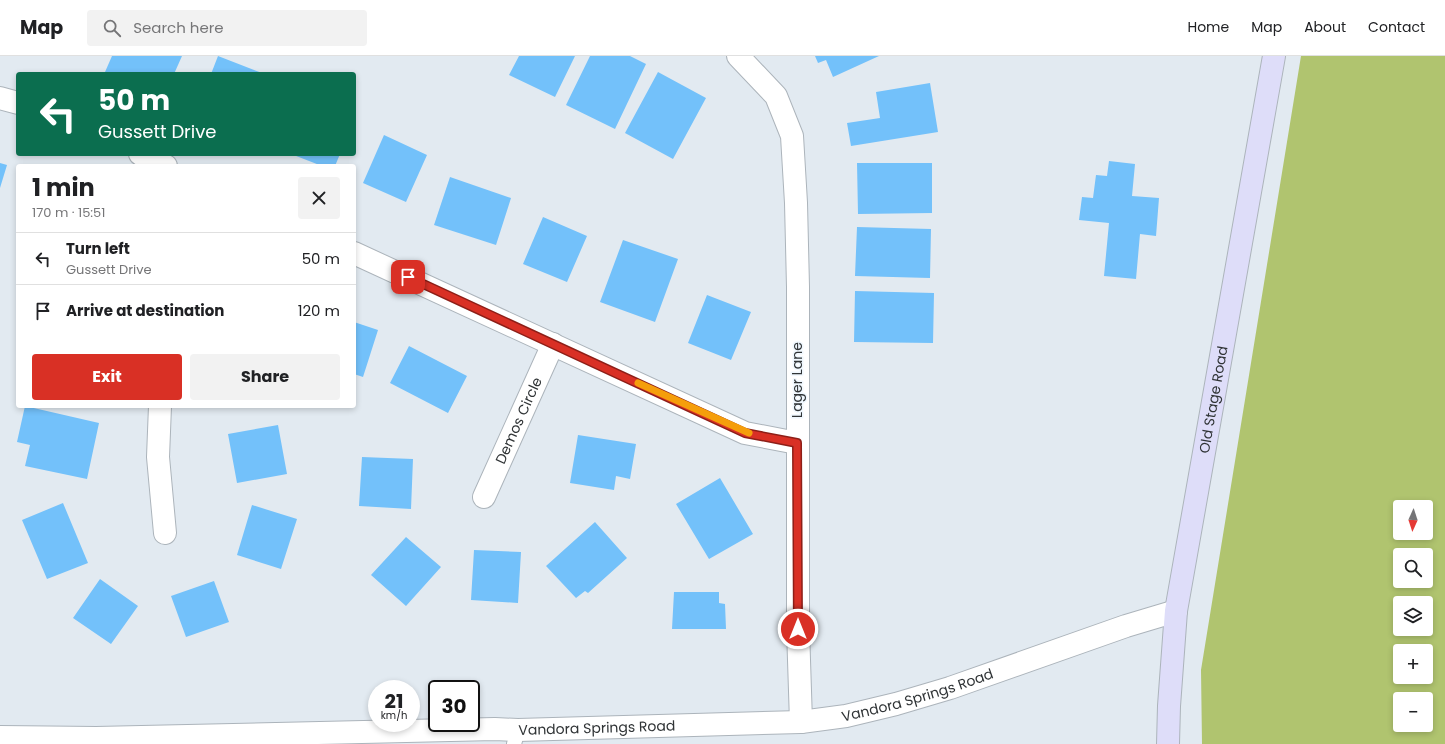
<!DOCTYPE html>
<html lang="en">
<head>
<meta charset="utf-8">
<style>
	:root { --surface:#fff; --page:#f2f2f2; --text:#202124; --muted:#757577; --line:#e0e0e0; --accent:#d93025 }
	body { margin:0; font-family:Poppins,sans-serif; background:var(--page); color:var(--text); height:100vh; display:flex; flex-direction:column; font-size:15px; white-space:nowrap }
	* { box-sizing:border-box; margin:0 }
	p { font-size:13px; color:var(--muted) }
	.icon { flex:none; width:22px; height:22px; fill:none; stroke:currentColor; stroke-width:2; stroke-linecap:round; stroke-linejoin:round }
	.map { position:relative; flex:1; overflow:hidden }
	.sheet { position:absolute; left:16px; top:108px; width:340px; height:244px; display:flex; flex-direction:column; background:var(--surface); border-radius:4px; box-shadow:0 2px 6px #0003 }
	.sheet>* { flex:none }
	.guide { position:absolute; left:16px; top:16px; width:340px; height:84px; border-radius:4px; box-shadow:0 2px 6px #0003; background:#0b6e4f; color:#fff; overflow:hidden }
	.needle { width:26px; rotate:183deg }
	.tools { position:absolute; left:1393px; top:444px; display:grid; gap:8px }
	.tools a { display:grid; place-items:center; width:40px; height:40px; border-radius:4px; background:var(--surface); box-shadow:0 2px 6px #0003; font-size:20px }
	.speed { position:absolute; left:368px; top:624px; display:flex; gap:8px; font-size:20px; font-weight:700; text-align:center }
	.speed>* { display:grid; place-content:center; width:52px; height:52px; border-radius:50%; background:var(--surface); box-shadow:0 2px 6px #0003; line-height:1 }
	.speed small { font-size:10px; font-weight:400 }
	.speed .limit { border:2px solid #111; border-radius:6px; background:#fff; color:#111 }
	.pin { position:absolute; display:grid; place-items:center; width:34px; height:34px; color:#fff; margin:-17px; border-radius:8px; box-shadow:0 2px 6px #0006 }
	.me { position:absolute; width:44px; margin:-22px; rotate:0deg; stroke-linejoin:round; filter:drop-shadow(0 0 3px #0008) }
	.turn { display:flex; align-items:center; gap:14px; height:84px; padding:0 16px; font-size:18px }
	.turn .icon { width:52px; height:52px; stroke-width:2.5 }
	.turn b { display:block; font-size:28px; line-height:34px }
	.round { display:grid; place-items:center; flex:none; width:42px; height:42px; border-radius:4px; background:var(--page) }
	.summary { display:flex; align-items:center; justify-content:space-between; height:68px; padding:0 16px }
	h1 { font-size:24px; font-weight:700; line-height:30px }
	.action { display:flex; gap:8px; margin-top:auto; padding:8px 16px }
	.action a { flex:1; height:46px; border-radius:4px; background:var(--accent); color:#fff; font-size:16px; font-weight:700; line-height:46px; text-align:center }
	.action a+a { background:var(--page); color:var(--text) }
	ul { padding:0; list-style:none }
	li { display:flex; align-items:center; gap:12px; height:52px; padding:0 16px; border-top:1px solid var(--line) }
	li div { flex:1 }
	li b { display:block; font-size:15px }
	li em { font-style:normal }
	header { display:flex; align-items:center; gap:24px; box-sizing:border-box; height:56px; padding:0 20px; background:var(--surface); border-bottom:1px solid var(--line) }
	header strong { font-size:19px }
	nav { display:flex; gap:22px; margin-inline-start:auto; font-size:14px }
	.search { width:280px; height:36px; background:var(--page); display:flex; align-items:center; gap:10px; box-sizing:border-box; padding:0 14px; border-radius:4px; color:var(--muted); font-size:15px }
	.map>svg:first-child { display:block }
</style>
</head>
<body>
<header>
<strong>Map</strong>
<div class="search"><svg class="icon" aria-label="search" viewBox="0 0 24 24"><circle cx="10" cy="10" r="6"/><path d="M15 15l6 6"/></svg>Search here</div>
<nav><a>Home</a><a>Map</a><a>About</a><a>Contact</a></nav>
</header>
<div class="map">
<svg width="1445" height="688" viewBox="0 0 1445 688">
	<rect width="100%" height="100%" fill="#e2eaf1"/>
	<path fill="#b0c46f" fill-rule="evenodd" d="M1301,0H1445V688H1202L1201,614ZM1400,451H1426V477H1400ZM1400,499H1426V525H1400ZM1400,547H1426V573H1400ZM1400,595H1426V621H1400ZM1400,643H1426V669H1400Z"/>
	<path fill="#73c1fa" d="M112,0H182L174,18H109L105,16Z
		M218,0L262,17L261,18H211Z
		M519,0H575L555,41L509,19Z
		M590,0H630L646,8L615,73L566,49Z
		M815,0H879L833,21L826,4L818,7Z
		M658,16L706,42L673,103L625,77Z
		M930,27L938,76L851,90L847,67L880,62L876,36Z
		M384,79L427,99L406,146L363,127Z
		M291,98H340L335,110H322Z
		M1109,105L1135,108L1132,140L1159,142L1156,180L1140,178L1136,223L1104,220L1109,167L1079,164L1082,141L1093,142L1096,119L1107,120Z
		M0,107L7,109L0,132Z
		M857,107H932V157L858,158Z
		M450,121L511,142L496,189L434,169Z
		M543,161L587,180L567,226L523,208Z
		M857,171L931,173L930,222L855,220Z
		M623,184L678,203L655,266L600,246Z
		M855,235L934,237L933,287L854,286Z
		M707,239L751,256L731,304L688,287Z
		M354,266L378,274L363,321L354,318Z
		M409,290L467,320L448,357L390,327Z
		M25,350L99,367L87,423L25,410L30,389L17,386Z
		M278,369L287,418L237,427L228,378Z
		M578,379L636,388L630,423L616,420L614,434L570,427Z
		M362,401L413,403L411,453L359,450Z
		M720,422L753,478L709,503L676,448Z
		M63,447L88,507L47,523L22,464Z
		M252,449L297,463L281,513L237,499Z
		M595,466L627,502L588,537L585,535L576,542L546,510Z
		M406,481L441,511L406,550L371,519Z
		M474,494L521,496L518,547L471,544Z
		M100,523L138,550L111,588L73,562Z
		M214,525L229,566L186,581L171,540Z
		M674,536H719V547L725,548L726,573H672Z"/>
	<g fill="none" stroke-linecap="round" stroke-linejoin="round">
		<g stroke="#acb4bb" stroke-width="16">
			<path id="service" d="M514,688L518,674"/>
		</g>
		<g stroke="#acb4bb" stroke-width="24">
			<g id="minor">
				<path d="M738,0L776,40L792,80L796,147L798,231V573L801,666"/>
				<path d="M0,42L18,47"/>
				<path d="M140,98L166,110"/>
				<path d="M354,197L745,377L797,387"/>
				<path d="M160,350L158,401L165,477"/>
				<path id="s1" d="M484,441L553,288"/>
			</g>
		</g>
		<g stroke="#acb4bb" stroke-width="24">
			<g id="tertiary">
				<path id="s2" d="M0,681L96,682L495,673L518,674L801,666L846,660L896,648L950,632L1126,570L1176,555"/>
			</g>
		</g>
		<g stroke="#acb4bb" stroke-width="24">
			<g id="secondary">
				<path id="s3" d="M1168,688L1169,650L1176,555L1274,0"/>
			</g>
		</g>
		<use href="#service" stroke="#fff" stroke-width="14"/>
		<use href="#minor" stroke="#fff" stroke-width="22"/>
		<use href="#tertiary" stroke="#fff" stroke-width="22"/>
		<use href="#secondary" stroke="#deddf9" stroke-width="22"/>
	</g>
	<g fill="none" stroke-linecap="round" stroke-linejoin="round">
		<g stroke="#8d1f18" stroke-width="10">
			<path id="route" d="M408,221L745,377L797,387L798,573"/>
		</g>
		<use href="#route" stroke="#d93025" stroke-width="7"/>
		<path stroke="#f59e0b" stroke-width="7" d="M638,327L749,377"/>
	</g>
	<g text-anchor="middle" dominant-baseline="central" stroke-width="3" stroke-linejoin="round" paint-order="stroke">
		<g font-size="14" fill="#303436" stroke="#eff7fe">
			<text transform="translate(797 324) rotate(-90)">Lager Lane</text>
			<text stroke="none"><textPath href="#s3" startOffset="348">Old Stage Road</textPath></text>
			<text stroke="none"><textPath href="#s1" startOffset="84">Demos Circle</textPath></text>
			<text stroke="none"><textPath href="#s2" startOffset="921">Vandora Springs Road</textPath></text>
			<text stroke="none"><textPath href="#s2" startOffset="597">Vandora Springs Road</textPath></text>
		</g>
	</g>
</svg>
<div class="tools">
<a><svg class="needle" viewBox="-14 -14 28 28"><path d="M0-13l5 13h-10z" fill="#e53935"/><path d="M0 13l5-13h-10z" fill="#757577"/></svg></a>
<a><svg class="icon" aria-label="search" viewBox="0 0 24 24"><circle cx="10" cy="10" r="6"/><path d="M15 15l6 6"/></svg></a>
<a><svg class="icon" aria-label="layers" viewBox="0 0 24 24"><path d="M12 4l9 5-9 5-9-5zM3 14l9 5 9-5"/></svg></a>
<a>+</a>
<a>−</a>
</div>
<div class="speed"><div>21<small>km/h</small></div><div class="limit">30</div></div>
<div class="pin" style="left:408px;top:221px;background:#d93025"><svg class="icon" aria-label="arrive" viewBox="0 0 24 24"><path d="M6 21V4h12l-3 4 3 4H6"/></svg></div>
<svg class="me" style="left:798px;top:573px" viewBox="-20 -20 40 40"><circle r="17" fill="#d93025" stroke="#fff" stroke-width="3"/><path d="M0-11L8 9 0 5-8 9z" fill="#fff"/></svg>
<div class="guide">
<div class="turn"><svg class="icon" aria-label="left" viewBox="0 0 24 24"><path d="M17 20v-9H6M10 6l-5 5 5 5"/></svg><div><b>50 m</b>Gussett Drive</div></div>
</div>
<section class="sheet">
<div class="summary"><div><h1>1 min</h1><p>170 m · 15:51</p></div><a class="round"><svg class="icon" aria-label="close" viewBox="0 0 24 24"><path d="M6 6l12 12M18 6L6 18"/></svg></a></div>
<ul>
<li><svg class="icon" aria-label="left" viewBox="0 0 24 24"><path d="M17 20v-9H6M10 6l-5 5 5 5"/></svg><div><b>Turn left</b><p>Gussett Drive</p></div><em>50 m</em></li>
<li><svg class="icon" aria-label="arrive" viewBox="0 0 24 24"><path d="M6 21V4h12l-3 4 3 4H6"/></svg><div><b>Arrive at destination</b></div><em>120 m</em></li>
</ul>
<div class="action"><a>Exit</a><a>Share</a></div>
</section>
</div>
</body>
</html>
